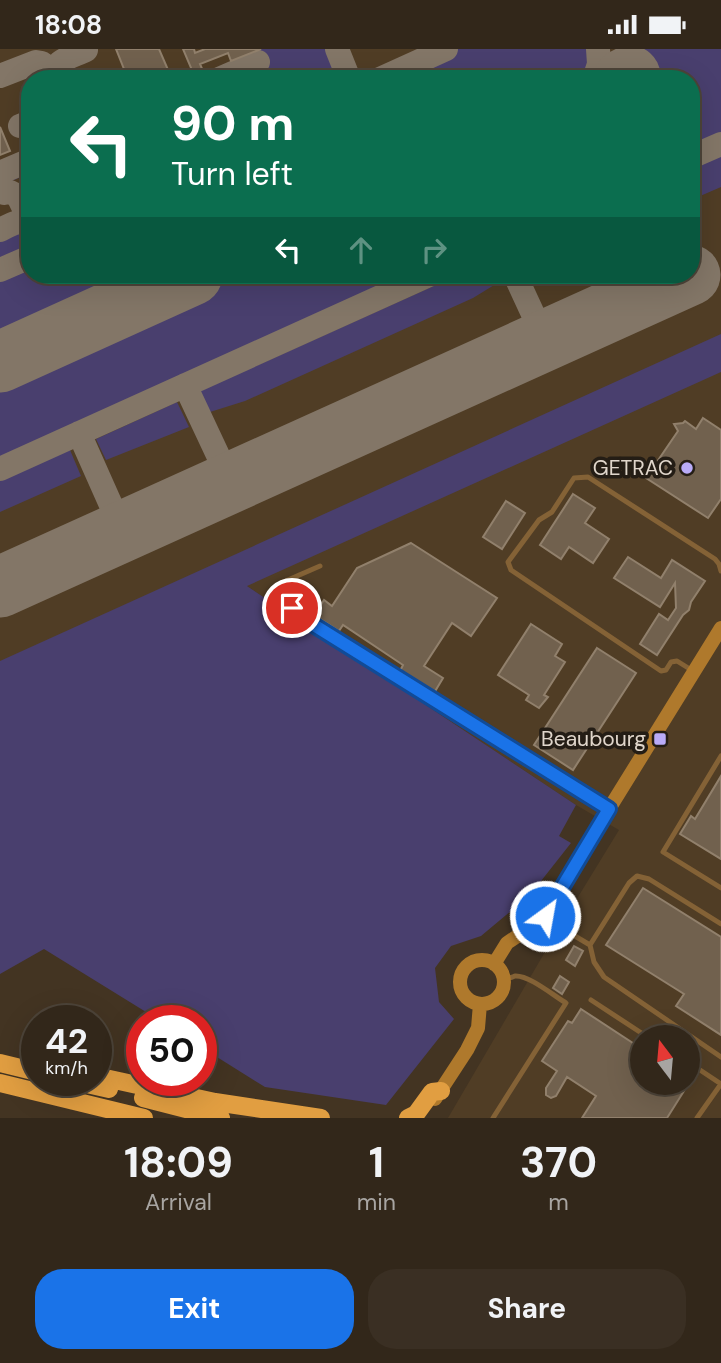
<!DOCTYPE html>
<html lang="en">
<head>
<meta charset="utf-8">
<style>
	:root { --surface:#32271a; --page:#3a2f23; --text:#f1f3f6; --muted:#a8a5a2; --line:#4d4439; --accent:#1a73e8 }
	body { margin:0; font-family:"DM Sans",sans-serif; background:var(--page); color:var(--text); height:100vh; display:flex; flex-direction:column; font-size:26px; white-space:nowrap }
	* { box-sizing:border-box; margin:0 }
	p { font-size:23px; color:var(--muted) }
	.icon { flex:none; width:38px; height:38px; fill:none; stroke:currentColor; stroke-width:2; stroke-linecap:round; stroke-linejoin:round }
	.map { position:relative; height:1069px; overflow:hidden }
	.details { display:flex; flex-direction:column; background:var(--surface); flex:1 }
	.details>* { flex:none }
	.hud { position:absolute; left:21px; top:21px; width:679px; height:214px; border-radius:28px; box-shadow:0 7px 28px #0002,0 0 0 2px var(--line); background:#0b6e4f; color:#fff; overflow:hidden }
	.needle { width:46px; rotate:344deg }
	.tools { position:absolute; left:630px; top:976px; display:grid; gap:14px }
	.tools a { display:grid; place-items:center; width:70px; height:70px; border-radius:50%; background:var(--surface); box-shadow:0 7px 28px #0002,0 0 0 2px var(--line); font-size:35px }
	.speed { position:absolute; left:21px; top:956px; display:flex; gap:14px; font-size:35px; font-weight:700; text-align:center }
	.speed>* { display:grid; place-content:center; width:91px; height:91px; border-radius:50%; background:var(--surface); box-shadow:0 7px 28px #0002,0 0 0 2px var(--line); line-height:1 }
	.speed small { font-size:18px; font-weight:400 }
	.speed .limit { border:10px solid #d22; background:#fff; color:#111 }
	.pin { position:absolute; display:grid; place-items:center; width:60px; height:60px; color:#fff; margin:-30px; border:4px solid #fff; border-radius:50%; box-shadow:0 2px 7px #0007 }
	.me { position:absolute; width:77px; margin:-38px; rotate:32deg; stroke-linejoin:round; filter:drop-shadow(0 0 5px #0008) }
	.turn { display:flex; align-items:center; gap:24px; height:147px; padding:0 35px; font-size:32px }
	.turn .icon { width:91px; height:91px; stroke-width:2.5 }
	.turn b { display:block; font-size:49px; line-height:60px }
	.lanes { display:flex; align-items:center; height:66px; padding:0 35px; background:#0003; justify-content:center; gap:35px; direction:ltr }
	.lanes .off { opacity:.35 }
	.eta { display:flex; justify-content:space-evenly; align-items:center; height:119px; text-align:center }
	.eta b { font-size:42px; font-weight:700; line-height:49px }
	.primary-button { display:flex; gap:14px; margin-top:auto; padding:14px 35px }
	.primary-button a { flex:1; height:80px; border-radius:28px; background:var(--accent); color:#fff; font-size:28px; font-weight:700; line-height:80px; text-align:center }
	.primary-button a+a { background:var(--page); color:var(--text) }
	.status { display:flex; justify-content:space-between; align-items:center; height:49px; padding:0 35px; background:var(--surface); direction:ltr }
	.status svg { height:19px; fill:currentColor }
	.map>svg:first-child { display:block }
</style>
</head>
<body>
<div class="status"><b>18:08</b><svg viewBox="0 0 49 12"><path d="M0 12V9h3v3zM5 12V6h3v6zM10 12V3h3v9zM15 12V0h3v12zM26 1h20v11H26zM47 4h2v5h-2z"/></svg></div>
<div class="map">
<svg width="721" height="1069" viewBox="0 0 721 1069">
	<rect width="100%" height="100%" fill="#433422"/>
	<path fill="#503d25" fill-rule="evenodd" d="M0,0H721V1069H448L559,879L619,781L576,756L247,537L0,649ZM30,30H691V226H30ZM642,989H688V1034H642Z"/>
	<path fill="#493f6e" d="M261,0H329L342,30H227L262,15L260,10L233,21L231,12Z
		M458,0H592C594,11 591,21 584,30H392Z
		M621,0H721V84L691,98V30H632L626,17Z
		M721,104V138L691,151V118Z
		M30,115V124L0,137C1,123 18,120 30,115Z
		M19,179L24,180L27,184C28,203 16,208 0,215V191L5,188L6,185Z
		M30,213V226H124L119,238L105,249L0,297V227Z
		M224,226H408L0,410V327Z
		M458,226H502L504,230L473,249L245,352L210,363L200,342Z
		M721,285V323L247,537L576,756L559,787L571,794L530,846L481,887L451,897L435,919L439,953L454,970L386,1056L265,1038L201,998V971H159L44,900L0,925V612Z
		M177,353L189,378L106,411L96,390Z
		M70,401L81,427L0,463V432Z"/>
	<g fill="none" stroke-linecap="round" stroke-linejoin="round">
		<path stroke="#837667" stroke-width="24" d="M337,0L349,30
			M0,27L36,13L42,14L49,21
			M53,29C52,11 72,8 86,1
			M219,30L258,13
			M380,30L446,0
			M594,30L599,15L598,0
			M20,77L30,73
			M691,108L721,95
			M4,122L30,111
			M4,144L10,143L18,147L30,172
			M0,181C10,176 20,169 30,176
			M0,221L30,208
			M144,226C160,235 174,232 190,226
			M515,226L545,291
			M101,267C119,257 131,247 133,226
			M185,336L231,434
			M79,384L123,483
			M0,420L429,226"/>
		<path stroke="#837667" stroke-width="61" d="M624,30L630,27
			M0,313L192,226
			M0,538L690,226"/>
	</g>
	<path fill="#71614e" stroke="#91806c" stroke-width="2" d="M116,0H159L172,30H128Z
		M183,0H194L195,4L205,0H261L231,12L228,4L200,15L203,22L194,26Z
		M0,78L10,102L0,106Z
		M703,369L721,381V450L708,469L646,429L678,382L674,375L683,374L685,372L696,380Z
		M573,445L595,459L585,474L609,490L593,514L569,498L561,510L540,496Z
		M506,452L525,464L502,500L483,488Z
		M411,494L497,549L471,587L452,574L424,617L443,629L434,644L400,622L403,616L343,576L339,582L314,566L324,551L332,557L357,519Z
		M628,508L661,529L672,511L705,532L691,553L689,561L683,566L657,606L640,595L659,565L668,571L676,559L675,534L660,558L614,529Z
		M531,575L562,595L555,607L565,613L544,646L548,648L539,659L526,651L529,646L498,626Z
		M597,599L636,624L573,721L534,696Z
		M721,727V810L680,785L691,767L695,770Z
		M643,839L721,888V986L676,957L684,945L606,896Z
		M574,897L583,902L575,917L566,911Z
		M560,927L569,933L562,945L553,939Z
		M581,960L642,1000V1034H689L667,1069H582L596,1047L567,1028L556,1047L551,1049L546,1046V1039L557,1022L542,1012L568,972L572,974Z"/>
	<g fill="none" stroke-linecap="round" stroke-linejoin="round">
		<path stroke="#846236" stroke-width="5" d="M320,517L281,534L275,546L309,573L607,758
			M693,622L677,612L671,613L666,621L661,622L511,521L508,513L539,471L552,463L574,429L588,428L715,510L719,515L721,522
			M721,707L663,803L721,839
			M545,867L553,874L590,896L594,913L604,928L721,1008
			M590,896L629,834L637,827L649,830L721,875
			M591,951L649,989
			M688,1013L721,1035L697,1069
			M493,1069L566,954C554,947 529,926 515,927C513,928 506,930 504,931"/>
		<path stroke="#af792c" stroke-width="14" d="M460 933a22 22 0 1 1 44 0a22 22 0 1 1-44 0Z
			M494,915L507,894L540,872L549,862L609,760L721,579
			M435,1050L467,1001L478,979L480,955"/>
		<path stroke="#e19e41" stroke-width="18" d="M0,1014L37,1023
			M96,1027L215,1053L321,1069
			M69,1031L109,1040
			M0,1034L144,1069
			M143,1049L221,1069
			M408,1069L416,1065L432,1043L441,1042"/>
	</g>
	<g fill="none" stroke-linecap="round" stroke-linejoin="round">
		<g stroke="#114b97" stroke-width="18">
			<path id="route" d="M292,559L309,573L609,760L545,867"/>
		</g>
		<use href="#route" stroke="#1a73e8" stroke-width="12"/>
	</g>
	<g fill="#b9abf7" stroke="#241d15" stroke-width="2.5">
		<circle cx="687" cy="419" r="7"/>
		<rect x="653" y="683" width="14" height="14" rx="3.5"/>
	</g>
	<g text-anchor="middle" dominant-baseline="central" stroke-width="7" stroke-linejoin="round" paint-order="stroke">
		<g font-size="21" fill="#e0d6cb" stroke="#241d15" text-anchor="end">
			<text x="673" y="419">GETRAC</text>
			<text x="646" y="690">Beaubourg</text>
		</g>
	</g>
</svg>
<div class="tools">
<a><svg class="needle" viewBox="-14 -14 28 28"><path d="M0-13l5 13h-10z" fill="#e53935"/><path d="M0 13l5-13h-10z" fill="#a8a5a2"/></svg></a>
</div>
<div class="speed"><div>42<small>km/h</small></div><div class="limit">50</div></div>
<div class="pin" style="left:292px;top:559px;background:#d93025"><svg class="icon" aria-label="arrive" viewBox="0 0 24 24"><path d="M6 21V4h12l-3 4 3 4H6"/></svg></div>
<svg class="me" style="left:545px;top:867px" viewBox="-20 -20 40 40"><circle r="17" fill="#1a73e8" stroke="#fff" stroke-width="3"/><path d="M0-11L8 9 0 5-8 9z" fill="#fff"/></svg>
<div class="hud">
<div class="turn"><svg class="icon" aria-label="left" viewBox="0 0 24 24"><path d="M17 20v-9H6M10 6l-5 5 5 5"/></svg><div><b>90 m</b>Turn left</div></div>
<div class="lanes"><svg class="icon" aria-label="left" viewBox="0 0 24 24"><path d="M17 20v-9H6M10 6l-5 5 5 5"/></svg><svg class="icon off" aria-label="ahead" viewBox="0 0 24 24"><path d="M12 20V5M6 11l6-6 6 6"/></svg><svg class="icon off" aria-label="right" viewBox="0 0 24 24"><path d="M7 20v-9h11M14 6l5 5-5 5"/></svg></div>
</div>
</div>
<section class="details">
<div class="eta">
<div><b>18:09</b><p>Arrival</p></div>
<div><b>1</b><p>min</p></div>
<div><b>370</b><p>m</p></div>
</div>
<div class="primary-button"><a>Exit</a><a>Share</a></div>
</section>
</body>
</html>
